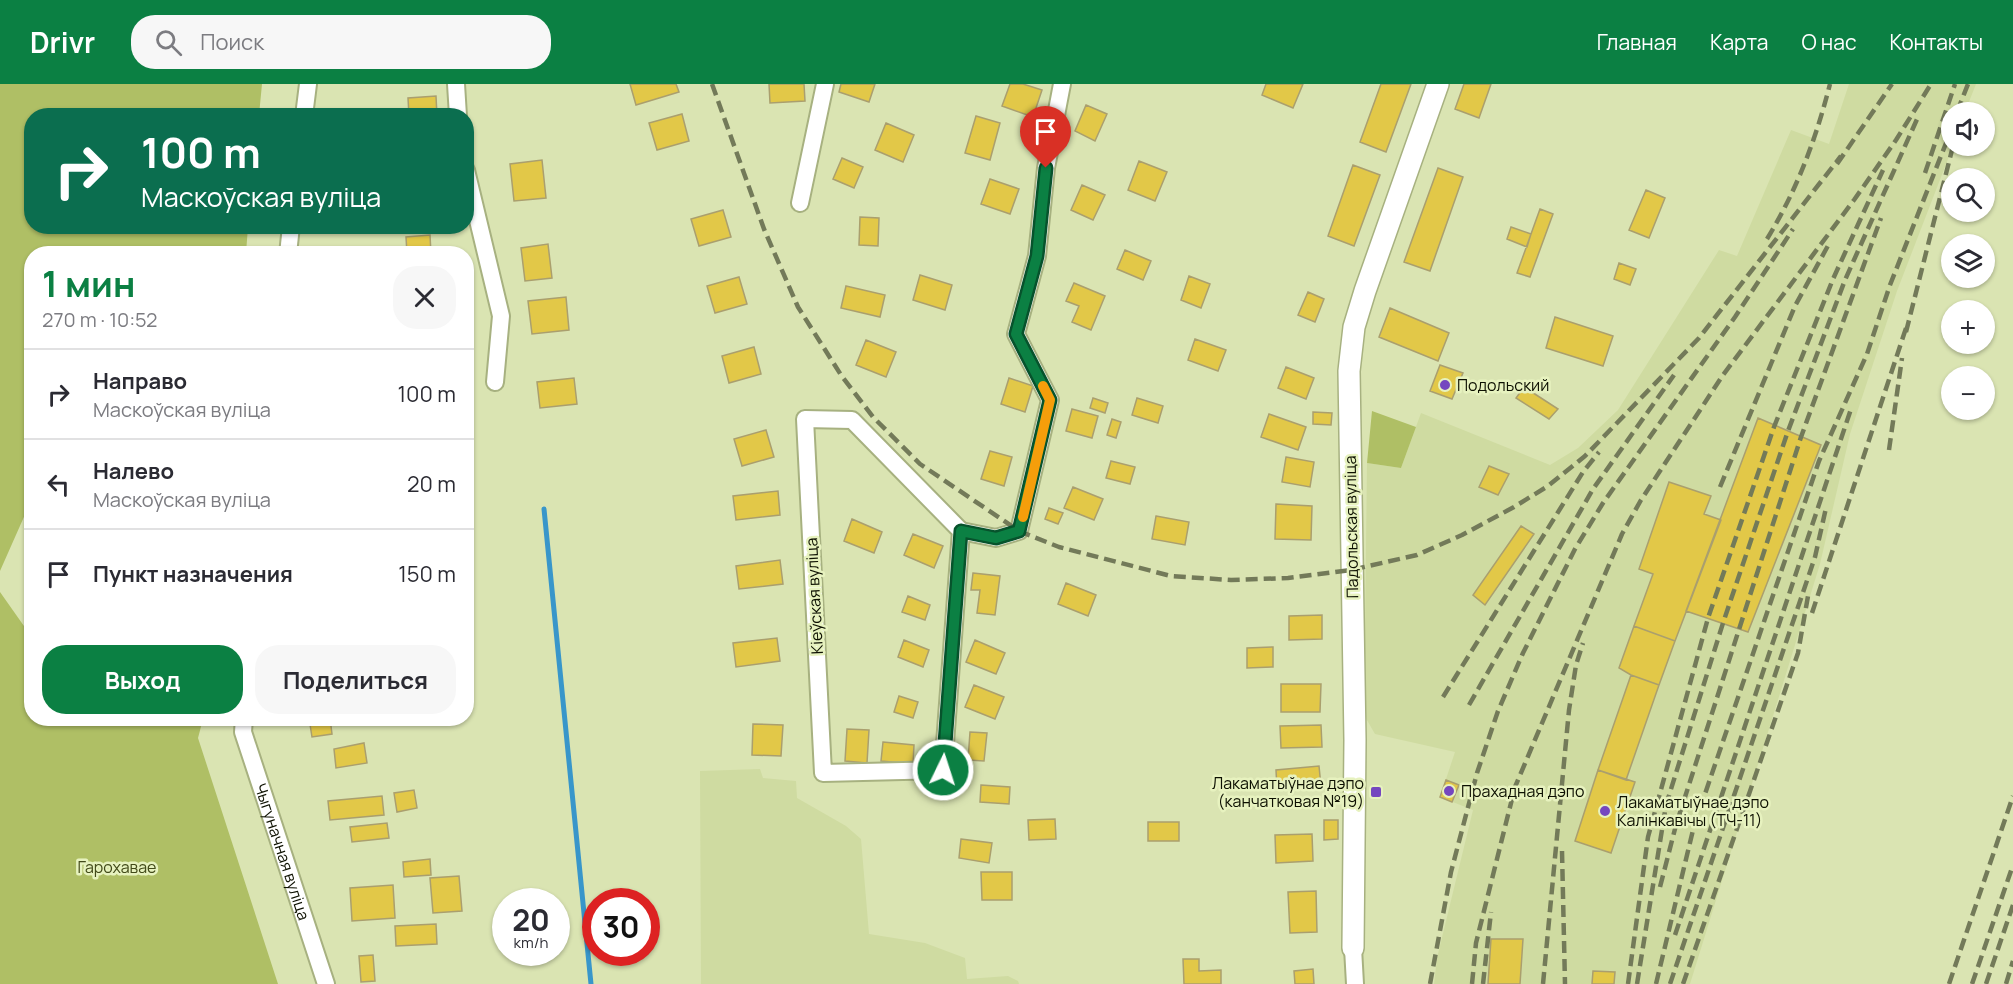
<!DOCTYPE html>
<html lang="ru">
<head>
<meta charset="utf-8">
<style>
	:root { --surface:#fff; --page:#f7f7f7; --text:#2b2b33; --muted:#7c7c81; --line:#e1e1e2; --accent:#0b8043 }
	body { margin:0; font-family:Manrope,sans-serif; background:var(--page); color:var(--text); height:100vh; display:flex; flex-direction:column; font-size:22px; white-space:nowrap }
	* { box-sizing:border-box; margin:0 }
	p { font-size:20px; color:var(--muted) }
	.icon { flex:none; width:33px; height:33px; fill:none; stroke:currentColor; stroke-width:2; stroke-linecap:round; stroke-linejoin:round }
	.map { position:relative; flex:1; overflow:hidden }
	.panel { position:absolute; left:24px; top:162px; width:450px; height:480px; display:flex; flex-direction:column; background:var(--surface); border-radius:24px; box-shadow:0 2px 4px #0004 }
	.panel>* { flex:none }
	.banner { position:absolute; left:24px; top:24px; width:450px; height:126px; border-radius:24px; box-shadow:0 2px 4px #0004; background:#0b6e4f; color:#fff; overflow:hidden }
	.tools { position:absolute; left:1941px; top:18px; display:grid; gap:12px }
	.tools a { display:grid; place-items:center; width:54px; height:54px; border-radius:50%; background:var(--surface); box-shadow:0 2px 4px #0004; font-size:30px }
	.speed { position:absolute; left:492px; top:804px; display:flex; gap:12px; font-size:30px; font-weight:700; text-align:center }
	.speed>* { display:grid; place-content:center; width:78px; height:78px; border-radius:50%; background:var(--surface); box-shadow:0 2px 4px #0004; line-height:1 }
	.speed small { font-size:15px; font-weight:400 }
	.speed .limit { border:9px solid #d22; background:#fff; color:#111 }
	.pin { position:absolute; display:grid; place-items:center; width:51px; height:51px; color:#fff; margin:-62px -26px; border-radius:50% 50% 50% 0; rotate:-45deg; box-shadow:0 0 6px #0007 }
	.pin .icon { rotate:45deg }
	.me { position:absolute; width:66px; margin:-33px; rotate:4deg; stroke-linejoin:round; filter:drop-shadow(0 0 4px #0008) }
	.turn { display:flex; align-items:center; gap:21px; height:126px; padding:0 18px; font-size:27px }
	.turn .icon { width:78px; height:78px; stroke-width:2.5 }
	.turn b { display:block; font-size:42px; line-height:51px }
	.round { display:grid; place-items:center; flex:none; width:63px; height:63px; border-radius:24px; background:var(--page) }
	.head { display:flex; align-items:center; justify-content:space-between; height:102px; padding:0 18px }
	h1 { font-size:36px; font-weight:700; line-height:45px; color:var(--accent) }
	.button { display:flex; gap:12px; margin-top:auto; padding:12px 18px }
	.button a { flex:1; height:69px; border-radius:24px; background:var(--accent); color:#fff; font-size:24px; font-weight:700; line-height:69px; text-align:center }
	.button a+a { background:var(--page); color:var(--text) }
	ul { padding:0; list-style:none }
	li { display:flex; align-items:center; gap:18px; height:90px; padding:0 18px; border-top:2px solid var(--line) }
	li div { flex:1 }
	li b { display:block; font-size:22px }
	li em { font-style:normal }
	header { display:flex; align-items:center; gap:36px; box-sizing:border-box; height:84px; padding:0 30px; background:var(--accent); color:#fff }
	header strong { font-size:28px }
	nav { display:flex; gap:33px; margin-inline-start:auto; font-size:21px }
	.search { width:420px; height:54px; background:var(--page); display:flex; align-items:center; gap:15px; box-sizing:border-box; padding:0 21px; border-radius:24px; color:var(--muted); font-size:22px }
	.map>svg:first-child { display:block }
</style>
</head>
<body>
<header>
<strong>Drivr</strong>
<div class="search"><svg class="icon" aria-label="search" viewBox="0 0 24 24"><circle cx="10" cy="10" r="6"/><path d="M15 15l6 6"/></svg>Поиск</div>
<nav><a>Главная</a><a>Карта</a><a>О нас</a><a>Контакты</a></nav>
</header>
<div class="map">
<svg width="2013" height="900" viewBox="0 0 2013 900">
	<rect width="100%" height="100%" fill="#dae4b2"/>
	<path fill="#cfdba1" d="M1849,0H1976L1965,28H1952L1953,62L1897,207L1850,350L1820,480L1690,900H1434L1437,874L1473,726L1440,713L1455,668L1375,650L1364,631L1367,379L1401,384L1421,329L1550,381L1578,364L1618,326L1719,166L1737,172L1791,46L1829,60Z
		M760,685L763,694L796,697L797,714L846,742L861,755L869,850L925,859L965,874L967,895L1008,892L1018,897L1019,900H701L700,687Z"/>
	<path fill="#afbf65" d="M0,0H262L259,31L32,32V142L248,143L246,169L32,170L31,417L0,487Z
		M1372,327L1416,343L1401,384L1367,379Z
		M0,508L31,552L32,634L203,635L198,654L278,900H0Z"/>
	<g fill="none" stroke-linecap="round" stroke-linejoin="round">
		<path stroke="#3896ca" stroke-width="5" d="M544,425L591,900"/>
	</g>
	<path fill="#e2c848" stroke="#aa9f6e" stroke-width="1.5" d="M630,0H676L679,8L636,21Z
		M769,0H804L805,17L770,19Z
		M841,0H875L869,18L839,8Z
		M1010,0H1023L1042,6L1033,33L1002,22Z
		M1266,0H1303L1293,24L1262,11Z
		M1381,0H1411L1386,68L1360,58Z
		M1464,0H1491L1479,34L1455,25Z
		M436,12L437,32H409L408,14Z
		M1086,21L1107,30L1095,57L1075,47Z
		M682,30L689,57L657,66L649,39Z
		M976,32L1000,39L990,76L965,69Z
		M886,39L914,51L903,78L875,66Z
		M842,74L863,83L854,104L833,95Z
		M542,76L546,114L514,117L510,80Z
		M1139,77L1167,88L1155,117L1128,106Z
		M1353,81L1380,91L1354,162L1328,152Z
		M1438,84L1463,93L1430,187L1404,178Z
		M990,95L1019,105L1010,130L981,120Z
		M1082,101L1105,111L1093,136L1071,126Z
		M1646,106L1665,114L1649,154L1629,146Z
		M1540,125L1553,130L1530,193L1517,189Z
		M723,126L731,153L699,162L691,135Z
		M860,133L879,134L878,162L859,161Z
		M1511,143L1531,150L1527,163L1507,155Z
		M430,151L431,170H407L406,153Z
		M548,160L552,194L525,197L521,164Z
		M1125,166L1151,177L1143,196L1117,185Z
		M1619,179L1636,185L1630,201L1614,195Z
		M920,191L952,201L945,226L913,216Z
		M1189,192L1210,200L1201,224L1181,216Z
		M739,193L747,220L715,229L707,202Z
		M1074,199L1105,212L1091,246L1072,238L1079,222L1066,217Z
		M846,202L885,211L880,233L841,224Z
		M1308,208L1324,215L1315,238L1298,231Z
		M566,213L569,246L532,250L528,217Z
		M1390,224L1449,249L1438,277L1379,253Z
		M1555,233L1613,252L1603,282L1546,264Z
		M1195,255L1226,266L1218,287L1188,276Z
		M866,256L896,268L886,293L856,281Z
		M754,263L761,290L729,299L722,272Z
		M1440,281L1463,289L1452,315L1430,307Z
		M1286,283L1314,294L1306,315L1278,304Z
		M574,294L577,320L540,324L537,298Z
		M1009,294L1033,302L1025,328L1001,320Z
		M1524,303L1558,325L1549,335L1516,314Z
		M1093,314L1108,319L1105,329L1090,324Z
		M1137,314L1163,322L1158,339L1132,331Z
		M1072,325L1098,332L1092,354L1066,347Z
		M1313,328L1332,329L1331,341L1313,340Z
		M1269,330L1306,343L1298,366L1261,353Z
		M1758,334L1821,361L1748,548L1686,527Z
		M1112,335L1121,338L1116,354L1107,351Z
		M766,346L774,373L742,382L734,355Z
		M990,367L1012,373L1004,402L981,395Z
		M1286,373L1314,378L1310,403L1282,398Z
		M1111,377L1135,383L1130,400L1106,394Z
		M1489,382L1509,390L1498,411L1479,403Z
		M1669,398L1711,412L1704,430L1721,436L1675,557L1634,542L1653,490L1639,485Z
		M1073,403L1103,415L1094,436L1064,424Z
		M778,407L780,431L736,436L733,412Z
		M1276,420L1312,422L1311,456L1275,455Z
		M1049,424L1063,429L1058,440L1045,435Z
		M1156,432L1189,438L1185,461L1152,455Z
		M852,435L882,448L874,469L844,457Z
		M1521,442L1534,450L1485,521L1473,511Z
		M913,450L943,462L934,484L904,471Z
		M780,476L783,500L739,505L736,482Z
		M973,489L1000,492L995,531L977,529L980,506H971Z
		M1066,499L1096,511L1088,532L1058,520Z
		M908,512L930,521L925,536L902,528Z
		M1322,531V555L1289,556V532Z
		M1634,542L1675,557L1659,601L1631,591L1619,584Z
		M777,554L780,577L736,583L733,559Z
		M904,556L929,566L923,583L898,573Z
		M975,556L1005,569L996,590L966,578Z
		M1273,563V583L1247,584V564Z
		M1631,591L1659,601L1626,696L1598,686Z
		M1281,600H1321L1320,628H1281Z
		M974,601L1004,613L995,635L965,623Z
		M899,612L918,618L913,634L894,628Z
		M309,634H330L332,650L312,653Z
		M753,640L783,641L781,672L752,671Z
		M1321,641L1322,663L1281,664L1280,642Z
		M847,645L869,646L867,679L845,677Z
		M970,648L987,649L984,677L968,676Z
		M883,658L914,661L913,680L881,677Z
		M364,659L367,679L336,684L334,665Z
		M1319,682L1321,702L1277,705L1276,686Z
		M1598,686L1635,698L1611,769L1575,757Z
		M1446,696L1459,701L1452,718L1440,713Z
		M981,701L1010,703L1009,720L980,718Z
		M414,706L417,724L397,728L394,709Z
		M382,712L384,731L330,736L328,717Z
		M1055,735L1056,755L1029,756L1028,736Z
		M1324,736H1338V755L1324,756Z
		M1148,738H1179V757H1148Z
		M387,739L389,754L352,758L350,743Z
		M1312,750L1313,777L1276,779L1275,751Z
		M961,755L992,759L989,779L959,774Z
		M430,775L431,791L404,793L403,778Z
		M981,788H1012V816H982Z
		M459,792L462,827L433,829L430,794Z
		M393,801L395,834L352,837L350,804Z
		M1316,807L1317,848L1290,849L1288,808Z
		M436,840L437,860L396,862L395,842Z
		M1491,855H1523L1520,900H1488Z
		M373,871L375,897L361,898L359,872Z
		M1183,875H1199V887L1221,886V900H1184Z
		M1313,885L1314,900H1295L1294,887Z
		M1593,887L1615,888L1614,900H1592Z"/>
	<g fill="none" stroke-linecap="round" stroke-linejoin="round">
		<g stroke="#a7b180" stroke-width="20">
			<g id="minor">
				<path d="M456,0L458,32"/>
				<path d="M304,32L308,0"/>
				<path d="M466,86L501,232L495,298"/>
				<path d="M800,119L825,0"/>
				<path d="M288,170L291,142"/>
				<path d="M805,335L852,336L961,447L943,686L823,689Z"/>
				<path d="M961,447L996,454L1019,447L1050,316L1016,250L1037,172L1046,84L1062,0"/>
				<path id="s1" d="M244,634L243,648L326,900"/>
				<path d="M1353,864L1355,900"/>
			</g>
		</g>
		<g stroke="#a7b180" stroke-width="24">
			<path id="tertiary" d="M1353,864L1355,656L1349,287L1354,243L1365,207L1438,0"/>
		</g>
		<use href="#minor" stroke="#fff" stroke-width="16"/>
		<use href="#tertiary" stroke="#fff" stroke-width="21"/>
		<path stroke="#737a59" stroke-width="4.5" stroke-dasharray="12 6" stroke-linecap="butt" d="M712,0L764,145L798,223L841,291L873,333L920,380L1019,447L1059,463L1171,492L1231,496L1288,494L1351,486L1417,471L1462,451L1514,423L1548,402L1585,372L1699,254L1841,72
			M1957,28L1968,0
			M1837,80L1892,0
			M1925,89L1955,0
			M1767,155C1797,106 1816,55 1830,0
			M1906,248L1953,62
			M1889,366L1902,274
			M1720,403L1795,222L1830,158
			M1812,529L1907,241
			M1443,613L1583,388L1599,368
			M1469,621L1593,405L1674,291
			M1562,767L1565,900
			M1660,803L1676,741L1801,353L1881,134
			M1675,851L1851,325
			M1430,900L1451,788L1477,689L1498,627L1523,569L1575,465L1603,419L1735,233L1793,145
			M1472,900L1476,859L1515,703L1622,450L1641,416L1723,291L1854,116L1896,56L1931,0
			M1483,900L1491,828
			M1543,900L1569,626L1576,581L1583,559
			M1628,900L1648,753L1708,534L1774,343L1833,195L1883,86
			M1637,900L1666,721L1723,539L1788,347L1845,196L1918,33
			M1656,900L1694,742L1819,377L1867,270L1890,201L1952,44
			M1670,900L1815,473L1826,424
			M1683,900L1798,569L1808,512
			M1949,900L2013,712
			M1972,900L2013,781
			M1986,900L2013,821
			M2006,900L2013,877"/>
	</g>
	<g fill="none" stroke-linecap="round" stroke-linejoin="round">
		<g stroke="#07532c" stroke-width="15">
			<path id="route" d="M943,686L961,447L996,454L1019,447L1050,316L1016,250L1037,172L1046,84"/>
		</g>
		<use href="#route" stroke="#0b8043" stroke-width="10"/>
		<path stroke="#f59e0b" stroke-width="10" d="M1023,433L1050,316L1043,302"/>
	</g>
	<g fill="#7547bf" stroke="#e7f2bf" stroke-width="2">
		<circle cx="1445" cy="301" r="6"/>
		<circle cx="1449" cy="707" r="6"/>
		<rect x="1370" y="702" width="12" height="12" rx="3"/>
		<circle cx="1605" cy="727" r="6"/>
	</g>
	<g text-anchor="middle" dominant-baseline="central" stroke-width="5" stroke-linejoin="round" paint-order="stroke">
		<g font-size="16" fill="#0d1001" stroke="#e7f2bf" text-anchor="start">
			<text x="1457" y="301">Подольский</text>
			<text x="1364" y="699" text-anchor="end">Лакаматыўнае дэпо<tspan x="1364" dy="18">(канчатковая №19)</tspan></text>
			<text x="1461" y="707">Прахадная дэпо</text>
			<text x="1617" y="718">Лакаматыўнае дэпо<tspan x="1617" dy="18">Калінкавічы (ТЧ-11)</tspan></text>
		</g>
		<g font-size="16" fill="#0d1001" stroke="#e7f2bf">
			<text transform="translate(1351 443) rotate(-91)">Падольская вуліца</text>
			<text transform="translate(814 512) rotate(-93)">Кіеўская вуліца</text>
			<text stroke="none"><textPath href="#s1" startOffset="140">Чыгуначная вуліца</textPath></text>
		</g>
		<g font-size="16" fill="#424a19" stroke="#e7f2bf">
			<text x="117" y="783">Гарохавае</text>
		</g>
	</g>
</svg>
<div class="tools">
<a><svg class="icon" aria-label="sound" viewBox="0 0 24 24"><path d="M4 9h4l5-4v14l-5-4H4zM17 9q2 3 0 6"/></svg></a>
<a><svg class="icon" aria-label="search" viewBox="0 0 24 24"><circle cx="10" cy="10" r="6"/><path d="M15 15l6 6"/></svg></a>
<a><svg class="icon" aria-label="layers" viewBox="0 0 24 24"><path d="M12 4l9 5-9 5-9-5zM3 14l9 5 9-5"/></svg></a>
<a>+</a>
<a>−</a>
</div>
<div class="speed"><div>20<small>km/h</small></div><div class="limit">30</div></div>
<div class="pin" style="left:1046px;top:84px;background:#d93025"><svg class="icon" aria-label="arrive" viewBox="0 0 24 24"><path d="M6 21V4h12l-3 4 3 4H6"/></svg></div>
<svg class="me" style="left:943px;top:686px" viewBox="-20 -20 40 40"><circle r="17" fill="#0b8043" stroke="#fff" stroke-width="3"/><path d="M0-11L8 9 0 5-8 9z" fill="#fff"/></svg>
<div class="banner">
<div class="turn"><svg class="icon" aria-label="right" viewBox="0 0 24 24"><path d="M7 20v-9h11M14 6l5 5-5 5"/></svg><div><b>100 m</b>Маскоўская вуліца</div></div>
</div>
<section class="panel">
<div class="head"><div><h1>1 мин</h1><p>270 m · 10:52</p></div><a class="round"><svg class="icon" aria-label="close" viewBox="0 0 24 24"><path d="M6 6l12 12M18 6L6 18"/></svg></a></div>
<ul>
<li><svg class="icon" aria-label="right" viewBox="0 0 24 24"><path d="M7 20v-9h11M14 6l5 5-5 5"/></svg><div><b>Направо</b><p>Маскоўская вуліца</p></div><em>100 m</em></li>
<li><svg class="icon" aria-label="left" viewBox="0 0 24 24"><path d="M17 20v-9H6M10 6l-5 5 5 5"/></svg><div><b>Налево</b><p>Маскоўская вуліца</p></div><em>20 m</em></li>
<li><svg class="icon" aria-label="arrive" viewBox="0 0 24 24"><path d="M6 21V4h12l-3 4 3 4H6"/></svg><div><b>Пункт назначения</b></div><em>150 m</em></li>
</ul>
<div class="button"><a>Выход</a><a>Поделиться</a></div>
</section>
</div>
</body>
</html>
